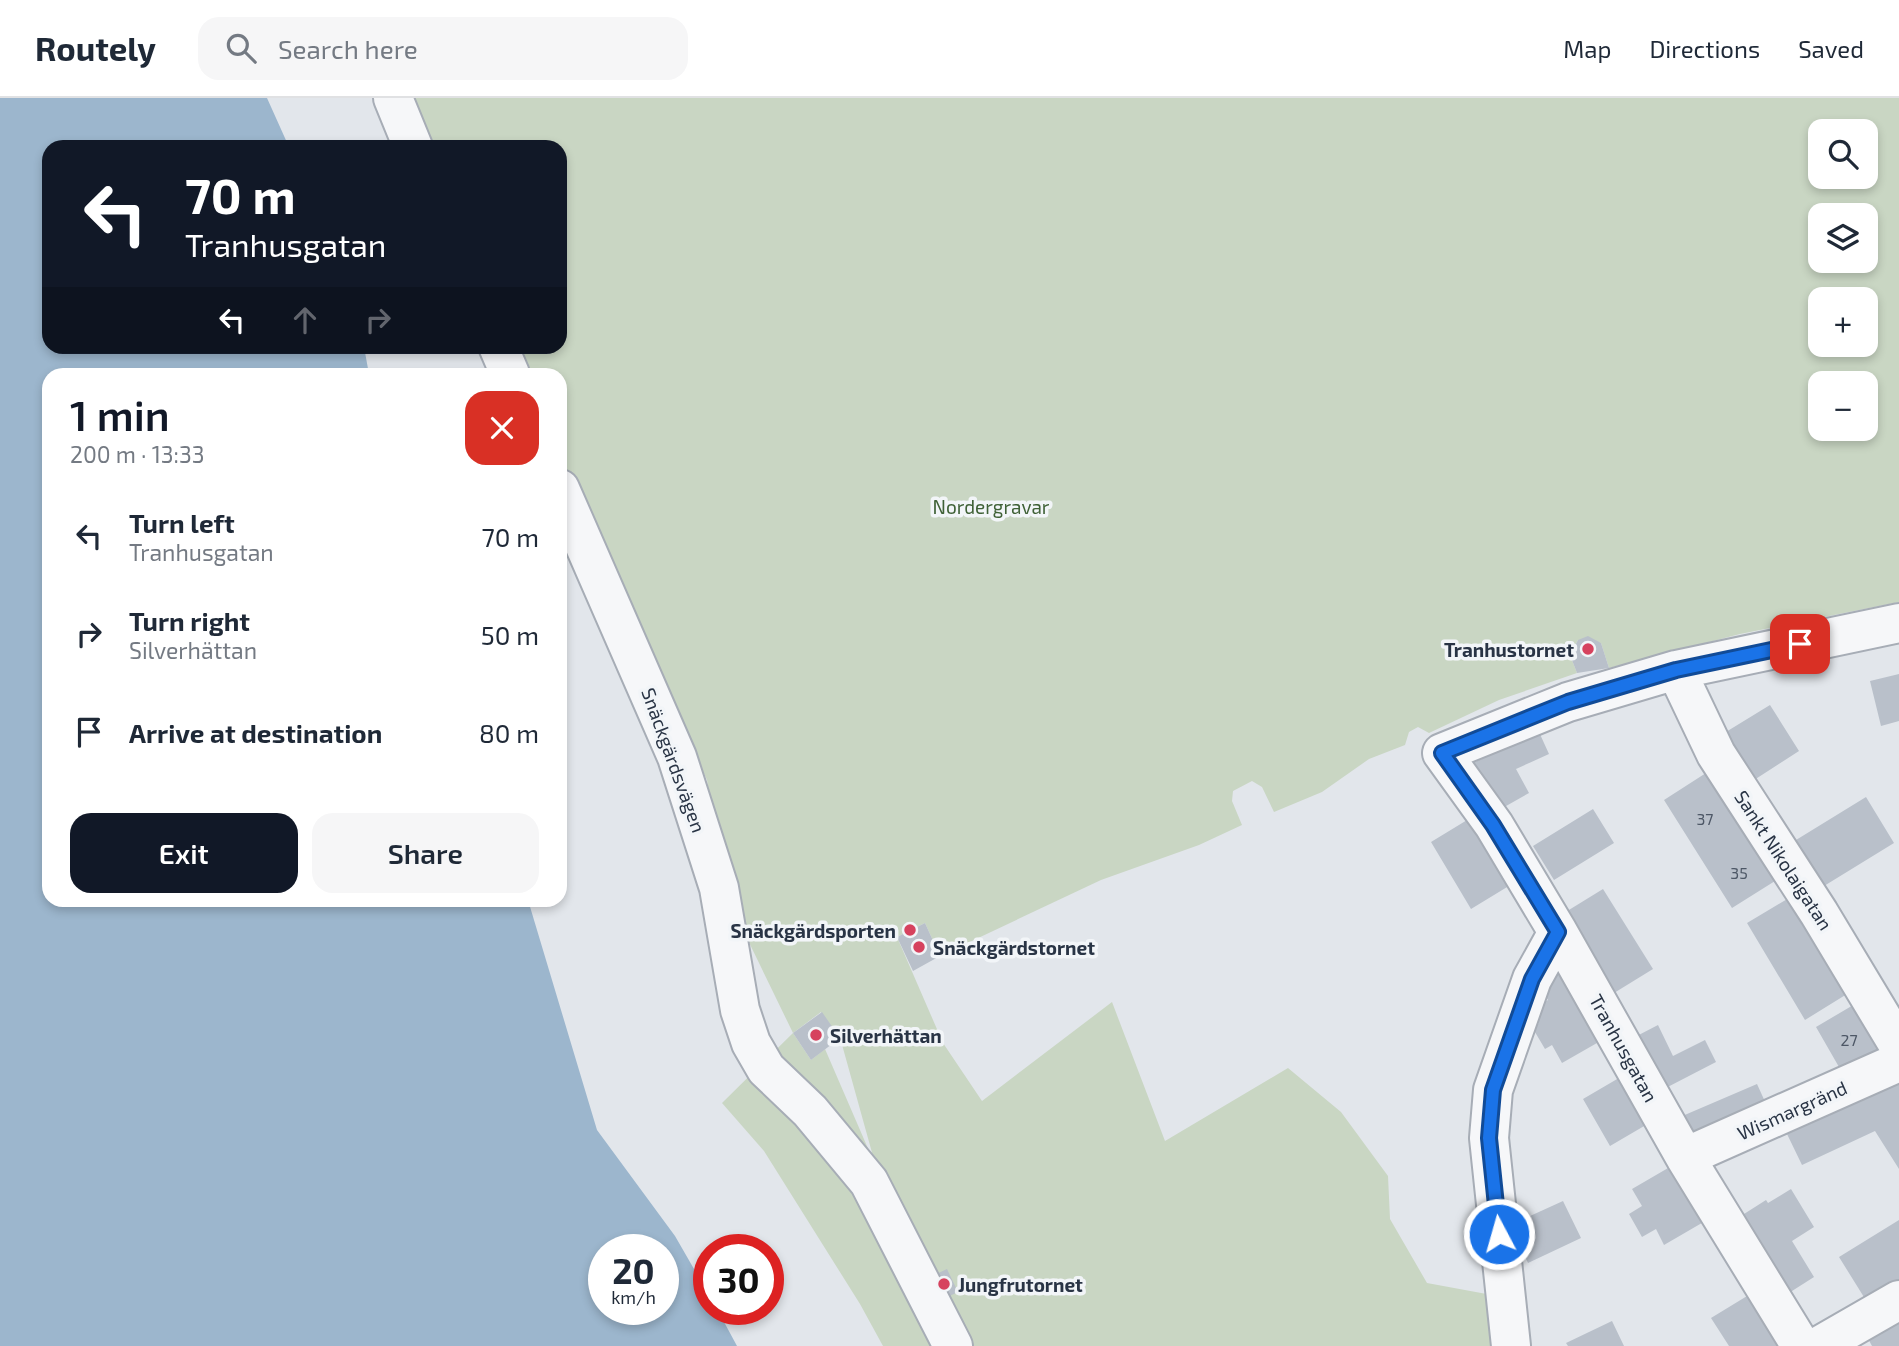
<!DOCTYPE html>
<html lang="en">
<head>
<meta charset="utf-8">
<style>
	:root { --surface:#fff; --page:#f6f6f7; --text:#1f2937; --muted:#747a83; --line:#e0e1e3; --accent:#111827 }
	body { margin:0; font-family:"Exo 2",sans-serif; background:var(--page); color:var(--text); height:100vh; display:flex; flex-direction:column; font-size:26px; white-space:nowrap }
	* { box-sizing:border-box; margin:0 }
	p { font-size:23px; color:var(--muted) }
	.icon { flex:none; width:38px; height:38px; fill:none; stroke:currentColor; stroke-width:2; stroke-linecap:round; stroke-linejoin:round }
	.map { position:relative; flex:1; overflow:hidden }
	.panel { position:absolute; left:42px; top:270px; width:525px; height:539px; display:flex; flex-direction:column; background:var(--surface); border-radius:21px; box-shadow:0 4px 10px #0003 }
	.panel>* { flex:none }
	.hud { position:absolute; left:42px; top:42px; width:525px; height:214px; border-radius:21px; box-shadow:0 4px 10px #0003; background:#111827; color:#fff; overflow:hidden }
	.tools { position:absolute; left:1808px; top:21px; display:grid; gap:14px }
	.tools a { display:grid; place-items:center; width:70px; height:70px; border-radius:14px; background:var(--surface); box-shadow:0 4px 10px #0003; font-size:35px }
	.speed { position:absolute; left:588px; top:1136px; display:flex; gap:14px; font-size:35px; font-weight:700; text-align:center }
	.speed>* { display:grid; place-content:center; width:91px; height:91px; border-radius:50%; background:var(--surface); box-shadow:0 4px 10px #0003; line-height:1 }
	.speed small { font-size:18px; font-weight:400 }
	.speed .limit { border:10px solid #d22; background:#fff; color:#111 }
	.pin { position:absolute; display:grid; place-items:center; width:60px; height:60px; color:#fff; margin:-30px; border-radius:14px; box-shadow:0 4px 10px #0006 }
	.me { position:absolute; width:77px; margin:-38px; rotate:354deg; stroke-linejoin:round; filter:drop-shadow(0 0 5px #0008) }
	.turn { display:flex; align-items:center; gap:24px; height:147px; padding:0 28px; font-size:32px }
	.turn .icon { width:91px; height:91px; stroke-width:2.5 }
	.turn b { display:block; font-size:49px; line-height:60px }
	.lanes { display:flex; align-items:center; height:66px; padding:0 28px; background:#0003; justify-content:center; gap:35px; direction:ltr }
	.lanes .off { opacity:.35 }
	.round { display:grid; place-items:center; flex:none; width:74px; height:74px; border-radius:21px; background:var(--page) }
	.head { display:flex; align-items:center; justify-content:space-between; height:119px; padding:0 28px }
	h1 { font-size:42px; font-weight:600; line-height:52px; color:var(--accent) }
	.button { display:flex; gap:14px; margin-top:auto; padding:14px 28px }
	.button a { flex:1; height:80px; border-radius:21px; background:var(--accent); color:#fff; font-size:28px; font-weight:600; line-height:80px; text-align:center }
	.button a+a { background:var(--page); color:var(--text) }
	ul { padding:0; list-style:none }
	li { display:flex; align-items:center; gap:21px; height:98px; padding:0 28px }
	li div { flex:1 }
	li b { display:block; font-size:26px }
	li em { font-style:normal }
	header { display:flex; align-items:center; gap:42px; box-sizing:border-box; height:98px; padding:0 35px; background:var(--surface); border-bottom:2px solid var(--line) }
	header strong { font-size:33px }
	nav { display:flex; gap:38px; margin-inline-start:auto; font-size:24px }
	.search { width:490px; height:63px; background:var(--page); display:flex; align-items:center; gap:18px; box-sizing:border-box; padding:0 24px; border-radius:21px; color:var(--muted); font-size:26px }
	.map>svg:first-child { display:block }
</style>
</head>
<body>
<header>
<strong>Routely</strong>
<div class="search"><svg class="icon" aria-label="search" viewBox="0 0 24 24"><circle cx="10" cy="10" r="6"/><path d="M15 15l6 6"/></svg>Search here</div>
<nav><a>Map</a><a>Directions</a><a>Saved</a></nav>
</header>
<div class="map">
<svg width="1899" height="1248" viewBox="0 0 1899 1248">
	<rect width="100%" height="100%" fill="#e2e6eb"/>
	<path fill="#c9d6c3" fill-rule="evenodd" d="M408,0H1899V504L1740,536L1609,570L1601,545L1578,542L1570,557L1577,575L1499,602L1429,635L1418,629L1409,634L1405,647L1369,661L1322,694L1274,714L1262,689L1252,683L1233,693L1232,703L1242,727L1199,747L1101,782L940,858L925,825L897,839L943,945L982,1003L1112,904L1165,1043L1288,970L1341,1014L1388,1078L1390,1121L1427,1185L1492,1197L1498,1248H883L860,1206L764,1053L722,1005L793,935L726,797L707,682L560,366V276H520L507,249L560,248V49H423ZM1820,33H1866V79H1820ZM1820,117H1866V163H1820ZM1820,201H1866V247H1820ZM1820,285H1866V331H1820ZM821,914L841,943L876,1069L825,951L811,962L793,935Z"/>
	<path fill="#9cb6cd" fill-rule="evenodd" d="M0,0H267L289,49H49V248L364,249L369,276H49V802H528L597,1032L675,1138L709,1197V1211H717L737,1248H0ZM604,1152H663V1211H604Z"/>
	<path fill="#b9c0ca" d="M1588,538L1601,545L1609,570L1577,575L1570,557L1578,542Z
		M1899,576V623L1881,628L1870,583Z
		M1770,607L1799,653L1751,684L1721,637Z
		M1539,634L1549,656L1516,671L1529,695L1499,712L1473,665Z
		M1706,675L1775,783L1732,810L1664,702Z
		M1866,699L1894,745L1824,788L1796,742Z
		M1593,711L1614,745L1554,782L1533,748Z
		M1477,716L1517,783L1471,811L1431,744Z
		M1603,791L1653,871L1614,895L1564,815Z
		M1789,800L1847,896L1805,922L1747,825Z
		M925,825L940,858L913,873L897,839Z
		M1562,869L1604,941L1562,965L1552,947L1545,951L1532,929L1539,925L1531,912L1548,902L1537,884Z
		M1855,906L1882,953L1843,976L1816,929Z
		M822,914L840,940L811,962L793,935Z
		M1658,927L1673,958L1705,942L1716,964L1658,994L1631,941Z
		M1624,977L1651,1024L1610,1048L1583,1001Z
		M1899,985V1071L1875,1033L1802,1067L1787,1036Z
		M1757,986L1767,1008L1690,1042L1680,1019Z
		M1675,1066L1707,1122L1664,1147L1656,1131L1642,1139L1629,1116L1642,1108L1632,1091Z
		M1791,1091L1814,1129L1792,1143L1814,1179L1781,1200L1733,1123L1766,1102L1768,1105Z
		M1563,1103L1581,1140L1528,1165L1510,1127Z
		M1899,1122V1184L1867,1204L1839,1159Z
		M947,1171L958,1194L941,1202L930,1179Z
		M1752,1195L1780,1248H1729L1711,1220Z
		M1899,1216V1248H1872L1865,1235Z
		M1612,1223L1624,1248H1568L1566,1245Z"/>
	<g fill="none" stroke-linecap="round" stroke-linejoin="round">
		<g stroke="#a7adb6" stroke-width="42">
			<path id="minor" d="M393,0L413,49
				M498,248L510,276
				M560,391L677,659L719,790L740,912L751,945L766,971L810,1013L869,1084L953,1248
				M1676,572L1716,656L1819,815L1899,948
				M1685,1059L1899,964
				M1511,1248L1489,1040L1493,992L1532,881L1558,834
				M1801,1248L1685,1059L1558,834L1494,727L1442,655L1568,604L1676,572L1899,525
				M1819,1248L1899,1202"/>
		</g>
		<use href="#minor" stroke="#f6f7f9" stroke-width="38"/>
	</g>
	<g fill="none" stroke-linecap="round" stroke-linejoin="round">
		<g stroke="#114b97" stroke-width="18">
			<path id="route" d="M1499,1136L1489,1040L1493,992L1532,881L1558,834L1493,727L1442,655L1568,604L1676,572L1800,546"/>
		</g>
		<use href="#route" stroke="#1a73e8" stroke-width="12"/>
	</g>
	<g fill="#d6425e" stroke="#f2f5f8" stroke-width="2.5">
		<circle cx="1588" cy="551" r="7"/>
		<circle cx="910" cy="832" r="7"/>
		<circle cx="919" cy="849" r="7"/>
		<circle cx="816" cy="937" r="7"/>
		<circle cx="944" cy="1186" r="7"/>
	</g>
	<g text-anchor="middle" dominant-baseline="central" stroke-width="7" stroke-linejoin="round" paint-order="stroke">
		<g font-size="16" fill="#4d5766">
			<text x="1705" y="720">37</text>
			<text x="1739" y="774">35</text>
			<text x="1849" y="941">27</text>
		</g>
		<g font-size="19" fill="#3f6136" stroke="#f2f5f8">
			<text x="991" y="408">Nordergravar</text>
		</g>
		<g font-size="19" font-weight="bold" fill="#293445" stroke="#f2f5f8" text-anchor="start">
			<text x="1574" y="551" text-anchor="end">Tranhustornet</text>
			<text x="896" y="832" text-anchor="end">Snäckgärdsporten</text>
			<text x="933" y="849">Snäckgärdstornet</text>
			<text x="830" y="937">Silverhättan</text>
			<text x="958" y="1186">Jungfrutornet</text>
		</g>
		<g font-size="19" fill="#293445" stroke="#f2f5f8">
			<text transform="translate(674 662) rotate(70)">Snäckgärdsvägen</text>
			<text transform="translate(1784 762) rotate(57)">Sankt Nikolaigatan</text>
			<text transform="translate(1624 950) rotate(61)">Tranhusgatan</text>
			<text transform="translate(1792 1012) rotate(-24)">Wismargränd</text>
		</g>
	</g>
</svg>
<div class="tools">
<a><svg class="icon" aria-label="search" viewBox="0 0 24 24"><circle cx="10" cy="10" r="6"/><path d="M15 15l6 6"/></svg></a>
<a><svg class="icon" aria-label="layers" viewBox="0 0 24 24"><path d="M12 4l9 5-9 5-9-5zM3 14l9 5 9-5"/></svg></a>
<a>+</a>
<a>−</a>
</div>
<div class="speed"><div>20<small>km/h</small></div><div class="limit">30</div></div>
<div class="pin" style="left:1800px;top:546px;background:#d93025"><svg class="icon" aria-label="arrive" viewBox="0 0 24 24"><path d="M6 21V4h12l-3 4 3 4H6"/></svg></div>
<svg class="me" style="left:1499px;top:1136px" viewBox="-20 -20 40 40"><circle r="17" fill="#1a73e8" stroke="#fff" stroke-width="3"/><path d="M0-11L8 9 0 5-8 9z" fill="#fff"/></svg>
<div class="hud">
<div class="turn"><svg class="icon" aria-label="left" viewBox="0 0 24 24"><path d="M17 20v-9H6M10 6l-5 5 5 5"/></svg><div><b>70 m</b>Tranhusgatan</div></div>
<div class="lanes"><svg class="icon" aria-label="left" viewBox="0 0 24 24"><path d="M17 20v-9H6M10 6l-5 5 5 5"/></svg><svg class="icon off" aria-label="ahead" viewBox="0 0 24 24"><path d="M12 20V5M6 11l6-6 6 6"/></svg><svg class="icon off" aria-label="right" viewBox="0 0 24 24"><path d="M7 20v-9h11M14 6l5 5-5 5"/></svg></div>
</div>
<section class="panel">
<div class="head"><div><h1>1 min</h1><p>200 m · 13:33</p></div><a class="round" style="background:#d93025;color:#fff"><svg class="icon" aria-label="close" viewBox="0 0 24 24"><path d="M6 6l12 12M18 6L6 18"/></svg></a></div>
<ul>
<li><svg class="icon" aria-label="left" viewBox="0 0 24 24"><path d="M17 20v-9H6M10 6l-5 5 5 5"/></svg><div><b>Turn left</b><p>Tranhusgatan</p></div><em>70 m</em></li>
<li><svg class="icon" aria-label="right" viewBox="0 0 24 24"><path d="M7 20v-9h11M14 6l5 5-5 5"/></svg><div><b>Turn right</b><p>Silverhättan</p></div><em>50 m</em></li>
<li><svg class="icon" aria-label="arrive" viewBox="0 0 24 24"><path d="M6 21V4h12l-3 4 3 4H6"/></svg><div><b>Arrive at destination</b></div><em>80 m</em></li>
</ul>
<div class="button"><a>Exit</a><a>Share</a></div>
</section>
</div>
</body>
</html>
